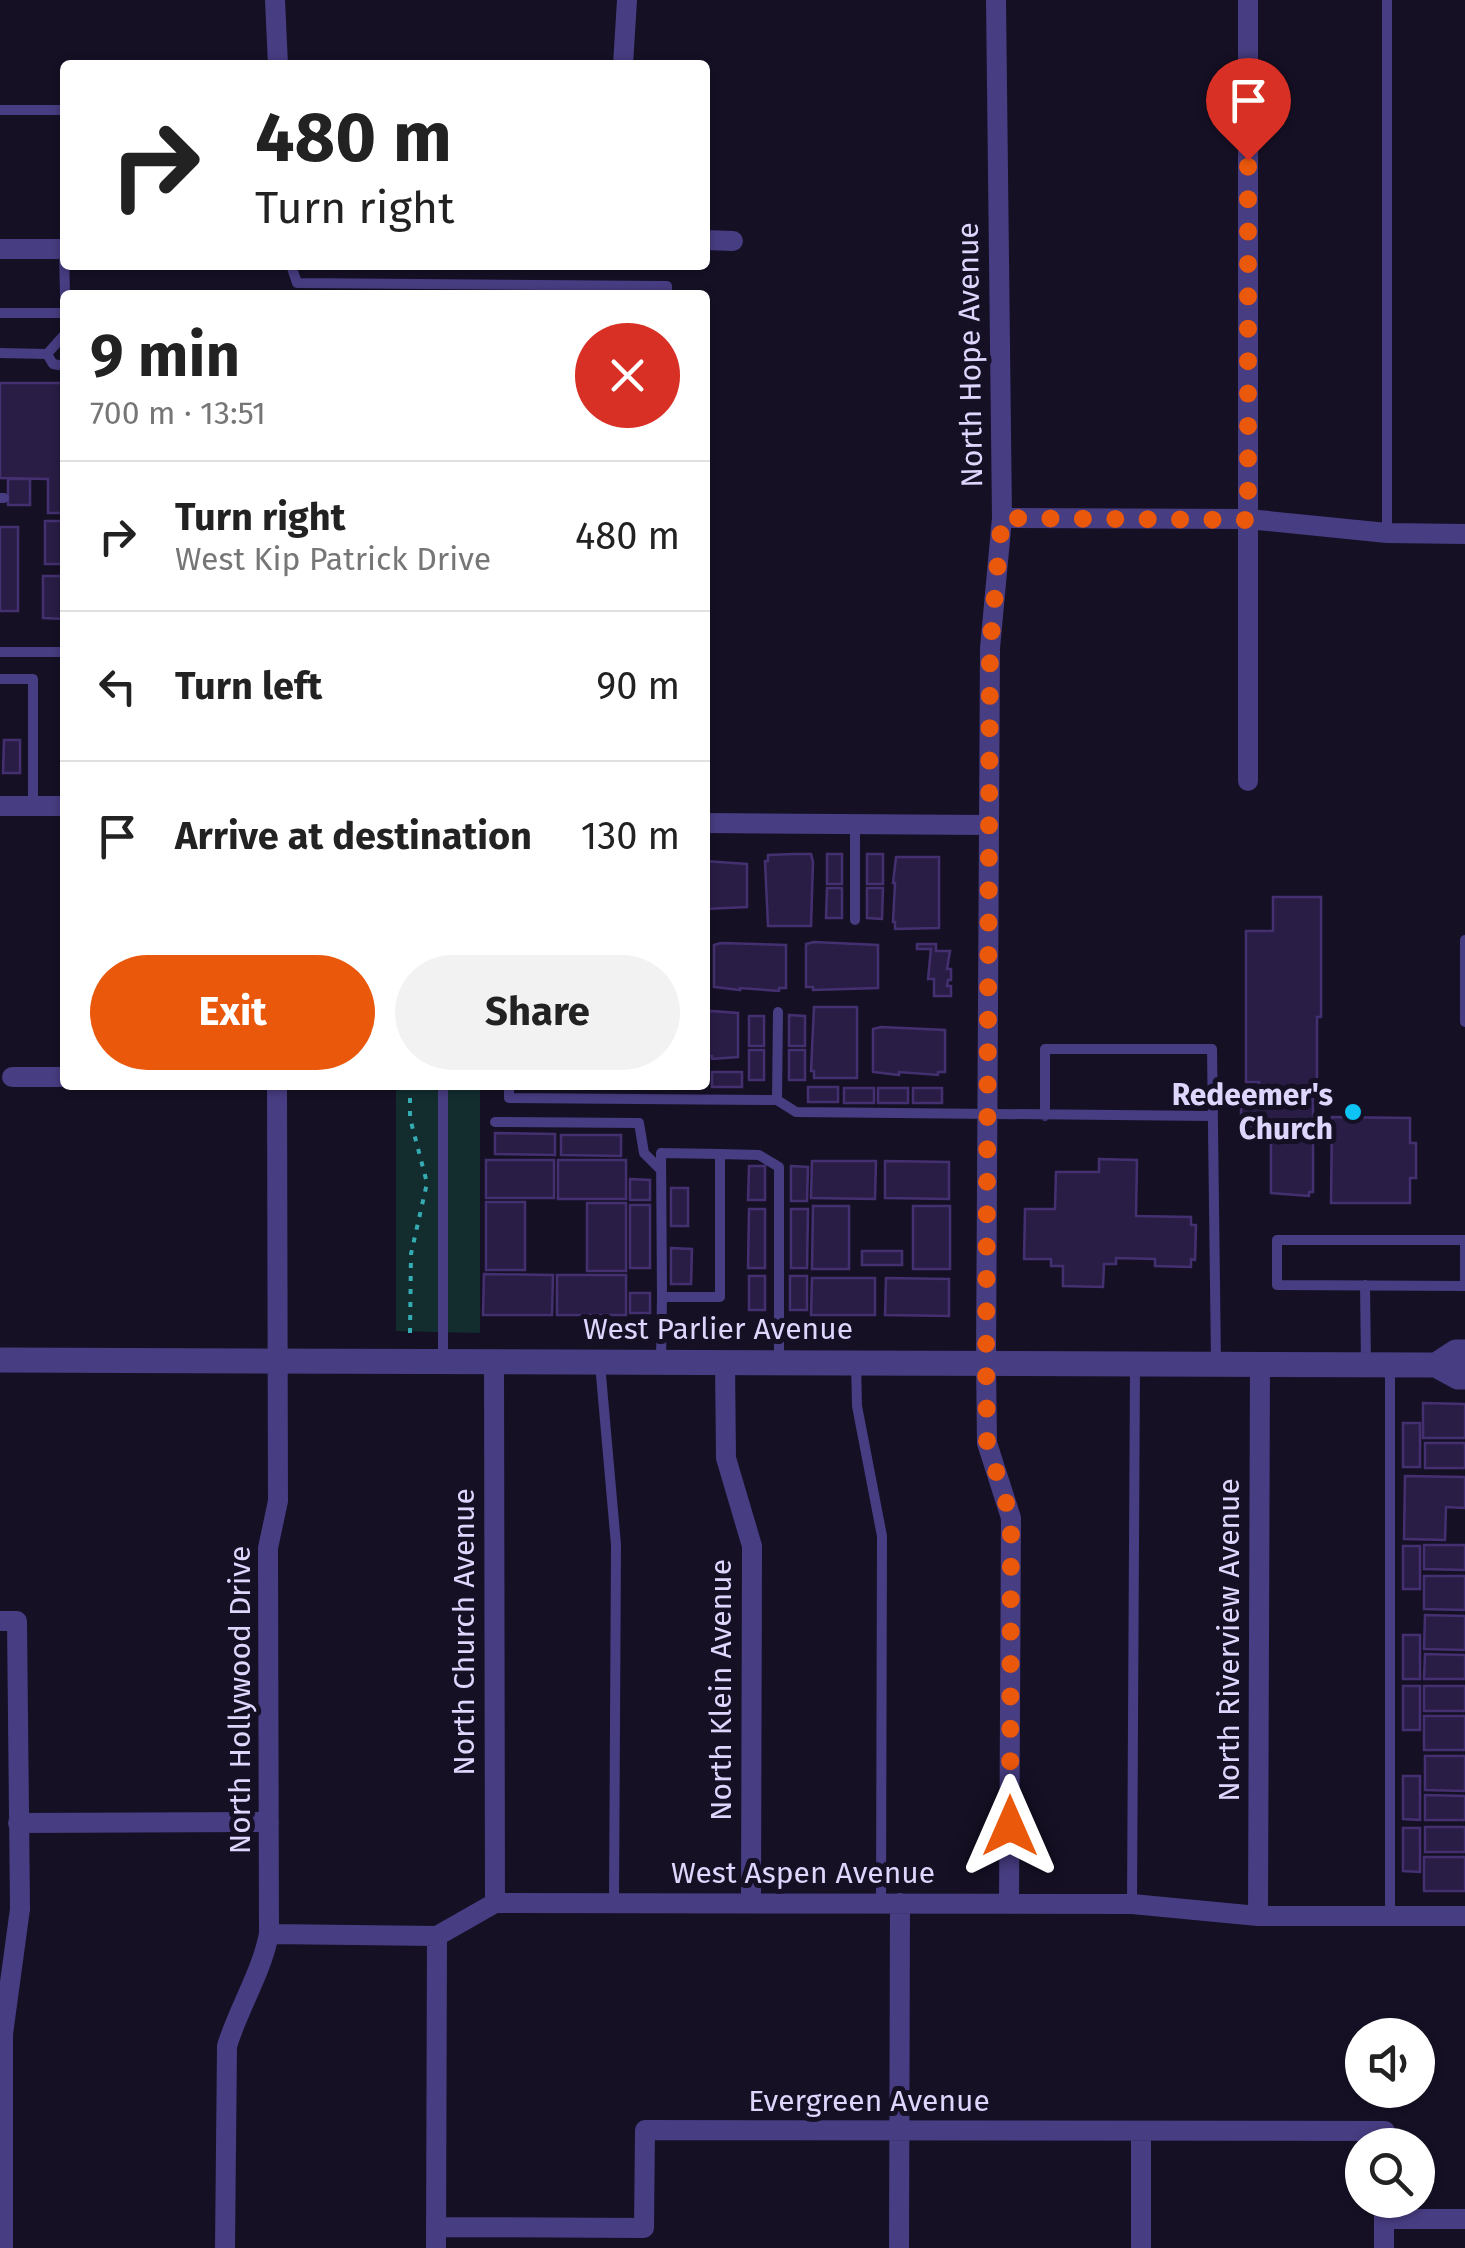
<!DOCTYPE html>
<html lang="en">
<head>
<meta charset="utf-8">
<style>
	:root { --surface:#fff; --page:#f2f2f2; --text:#222; --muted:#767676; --line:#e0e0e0; --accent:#ea580c }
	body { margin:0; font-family:"Fira Sans",sans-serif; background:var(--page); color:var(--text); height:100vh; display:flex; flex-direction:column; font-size:38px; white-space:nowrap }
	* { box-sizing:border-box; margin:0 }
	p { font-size:32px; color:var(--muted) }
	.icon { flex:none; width:55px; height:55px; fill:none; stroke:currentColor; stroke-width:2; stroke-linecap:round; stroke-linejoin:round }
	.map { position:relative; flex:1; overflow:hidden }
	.panel { position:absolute; left:60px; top:290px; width:650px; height:800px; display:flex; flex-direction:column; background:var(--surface); border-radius:10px; box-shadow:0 2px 8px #0004 }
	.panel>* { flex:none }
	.guide { position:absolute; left:60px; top:60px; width:650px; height:210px; border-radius:10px; box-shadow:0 2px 8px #0004; background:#fff; color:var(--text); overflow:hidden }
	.tools { position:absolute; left:1345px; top:2018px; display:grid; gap:20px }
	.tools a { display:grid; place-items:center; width:90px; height:90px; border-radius:50%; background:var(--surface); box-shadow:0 2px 8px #0004; font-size:50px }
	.pin { position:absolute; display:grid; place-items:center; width:85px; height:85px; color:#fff; margin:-102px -42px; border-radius:50% 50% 50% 0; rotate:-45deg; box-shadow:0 0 10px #0007 }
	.pin .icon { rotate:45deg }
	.me { position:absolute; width:110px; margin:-55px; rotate:0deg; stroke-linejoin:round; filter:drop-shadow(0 0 8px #0008) }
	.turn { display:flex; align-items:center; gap:35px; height:210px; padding:0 30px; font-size:45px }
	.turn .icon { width:130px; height:130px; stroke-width:2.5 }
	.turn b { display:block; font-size:70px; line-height:85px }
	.round { display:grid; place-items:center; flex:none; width:105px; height:105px; border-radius:52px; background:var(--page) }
	.head { display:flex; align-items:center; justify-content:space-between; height:170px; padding:0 30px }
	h1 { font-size:60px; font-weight:700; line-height:75px }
	.button { display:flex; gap:20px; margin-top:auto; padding:20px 30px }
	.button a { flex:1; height:115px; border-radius:60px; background:var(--accent); color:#fff; font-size:40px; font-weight:700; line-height:115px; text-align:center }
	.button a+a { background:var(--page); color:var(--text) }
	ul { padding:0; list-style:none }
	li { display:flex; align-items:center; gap:30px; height:150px; padding:0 30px; border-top:2px solid var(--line) }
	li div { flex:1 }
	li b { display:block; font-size:38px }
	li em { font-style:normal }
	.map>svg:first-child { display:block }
</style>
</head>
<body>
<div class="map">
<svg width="1465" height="2248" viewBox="0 0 1465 2248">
	<rect width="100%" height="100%" fill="#161025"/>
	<path fill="#132d2f" d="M396,1085H480V1333L396,1331Z"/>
	<path fill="#291d45" stroke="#443070" stroke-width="2.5" d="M0,383H65V513H48V479L0,478Z
		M8,479H30V505H8Z
		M45,521H65V564H45Z
		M0,527H18V611H0Z
		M43,576H65V619L43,618Z
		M4,740H20V773H3Z
		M794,854H811L813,862L811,926H768L765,861H768V855Z
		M827,854H842V884H827Z
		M867,854H883V884H867Z
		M896,857H939V928L895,929V922H893L895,883H893Z
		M705,861L747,864V907L705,909Z
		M827,888H842V918H826Z
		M867,888H883L882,919L867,918Z
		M1273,897H1321V1017H1317V1092H1259V1082H1246V931H1273Z
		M814,942L878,945V988L813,990V987H806V944Z
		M721,943L786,945V988H779V991L740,988V990L714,987V945Z
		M917,944H936V951H950L947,969H951V980H948L947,986H951V996H934V979H928L931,949H917Z
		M814,1007H857V1078H814V1071H811Z
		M711,1011L738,1013V1057L712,1059V1056H705V1013Z
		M789,1015L805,1016V1046H789Z
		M749,1016H764V1046H749Z
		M881,1027L945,1030V1072H938V1075L899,1072V1075L873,1072V1029Z
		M749,1050H764V1080H749Z
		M789,1050H805V1080H789Z
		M712,1072H742V1087H712Z
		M808,1087H838V1102H808Z
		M844,1088H874V1103H844Z
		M878,1088H908V1103H878Z
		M913,1088H942V1103H913Z
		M1241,1099H1313V1192H1309V1196L1271,1193V1126H1241Z
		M1332,1117L1410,1118V1143H1416V1178H1410V1203H1331Z
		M495,1133L555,1134V1155L495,1154Z
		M561,1135H621V1156L561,1155Z
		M1099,1159L1137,1160L1136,1216L1191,1217V1225H1196L1195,1260L1191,1259V1267L1155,1266V1259L1116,1258V1264H1104L1103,1287L1063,1286V1266H1051V1259H1024L1025,1209H1055L1056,1172H1099Z
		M486,1160H554V1198H486Z
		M558,1160H626V1199H558Z
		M812,1161H876L875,1199L811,1198Z
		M885,1161L949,1162V1199L885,1198Z
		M749,1166H765V1200H748Z
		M791,1166L808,1167L807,1201H791Z
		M630,1179L650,1180V1200H630Z
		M671,1188H688V1226H671Z
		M486,1202H525V1270H486Z
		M587,1203H626V1271H587Z
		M630,1205H650V1268H630Z
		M813,1206H849V1269H812Z
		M913,1206H950V1269H913Z
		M749,1209H765V1268H748Z
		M791,1209H808L807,1268H791Z
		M671,1248L692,1249L691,1284H671Z
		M862,1251H902V1265H862Z
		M484,1274L553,1275L552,1315H483Z
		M557,1275H626V1315H557Z
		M749,1276H765V1310H749Z
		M790,1276H807V1310H790Z
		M812,1278H875V1315H811Z
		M886,1278L949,1279V1316L885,1315Z
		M630,1293H650V1313H630Z
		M1423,1403L1465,1404V1438H1423Z
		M1403,1423H1420V1467H1403Z
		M1425,1443H1465V1468H1425Z
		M1405,1476L1465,1477V1508L1446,1507L1445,1540L1404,1539Z
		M1424,1545H1465V1570L1424,1569Z
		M1403,1546H1420V1589H1403Z
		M1424,1576H1465V1610L1424,1609Z
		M1425,1615L1465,1616V1650L1424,1649Z
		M1403,1635H1420V1679H1403Z
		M1425,1654L1465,1655V1679H1424Z
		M1403,1686H1420V1730H1403Z
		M1424,1686H1465V1711H1424Z
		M1424,1716H1465V1750H1424Z
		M1425,1756H1465V1791L1425,1790Z
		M1403,1776H1420V1820L1403,1819Z
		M1425,1795L1465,1796V1820H1425Z
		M1425,1827H1465V1852H1425Z
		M1403,1828H1420V1872L1403,1871Z
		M1424,1857H1465V1891H1424Z"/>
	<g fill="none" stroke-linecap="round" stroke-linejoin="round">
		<path stroke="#35acb2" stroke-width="4" stroke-dasharray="5 8" stroke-linecap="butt" d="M410,1085V1118L427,1183L411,1254L410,1333"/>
		<path stroke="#473d82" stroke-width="10" d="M0,110H65
			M64,250L65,295
			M291,265L297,283L667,286V295
			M0,313H65
			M65,334L47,354L53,364L65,366
			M0,353L47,354
			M0,498H4
			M1387,532V0
			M0,652H65
			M0,679H33V806
			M855,920V825
			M1465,940V1022
			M443,1085V1361
			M509,1085V1098L777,1100L796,1112L1213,1116
			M777,1100L778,1012
			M1045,1116V1049H1212L1216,1363
			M495,1122L639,1123L644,1153L661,1170
			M720,1154L759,1155L779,1167V1359
			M1465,1240H1277V1285L1465,1286V1240
			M1365,1285L1366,1364
			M661,1361L662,1297H720V1154L661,1153L662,1297
			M856,1362L857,1406L882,1536L881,1903
			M600,1364L616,1545L614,1902
			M1390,1367V1915
			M1132,1904L1135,1365"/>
		<path stroke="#473d82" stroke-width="20" d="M275,0L278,65
			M996,0L1002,518L990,648L986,1362L987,1443L1011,1518L1009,1904
			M623,65L627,0
			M705,240L733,241
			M0,249H65
			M1002,518L1248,519L1387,533L1465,534
			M1248,781V0
			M0,806H65
			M705,823L988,825
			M12,1077H65
			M494,1362L495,1903
			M725,1362L726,1458L752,1546L751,1903
			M0,1621H17L20,1909L3,2034V2248
			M18,1823L269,1822
			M1258,1916L1260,1365
			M269,1934L437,1936L495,1903L1132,1904L1258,1916H1465
			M1141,2131V2248
			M1384,2200V2219H1465
			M436,2227L644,2228L645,2130L1385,2131V2145
			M225,2248L227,2046C239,2007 261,1974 269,1934L268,1548L278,1501L277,1085
			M436,2248L437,1936
			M899,2248L900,1903
			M1384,2248V2219"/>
		<path stroke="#473d82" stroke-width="25" d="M0,1360L1436,1365L1458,1377H1465
			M1436,1365L1456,1352H1465"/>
	</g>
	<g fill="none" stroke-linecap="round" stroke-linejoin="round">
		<path stroke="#ea580c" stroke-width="18" stroke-dasharray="0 32.4" d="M1010,1826L1011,1518L987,1443L986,1362L990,648L1002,518L1248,520V160"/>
	</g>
	<circle fill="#0cc3f3" stroke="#161025" stroke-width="4" cx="1353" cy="1112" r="10"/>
	<g text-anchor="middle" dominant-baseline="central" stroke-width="10" stroke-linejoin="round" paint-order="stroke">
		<g font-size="30" fill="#dfd6fd" stroke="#161025">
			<text transform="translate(970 355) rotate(-91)">North Hope Avenue</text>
			<text x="718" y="1329">West Parlier Avenue</text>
			<text transform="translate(464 1632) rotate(-90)">North Church Avenue</text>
			<text transform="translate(1229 1640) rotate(-90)">North Riverview Avenue</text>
			<text transform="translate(721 1690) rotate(-90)">North Klein Avenue</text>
			<text transform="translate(240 1700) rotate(-90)">North Hollywood Drive</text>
			<text x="803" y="1873">West Aspen Avenue</text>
			<text x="869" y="2101">Evergreen Avenue</text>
		</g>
		<g font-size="30" font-weight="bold" fill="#dfd6fd" stroke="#161025" text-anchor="end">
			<text x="1333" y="1095">Redeemer's<tspan x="1333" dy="34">Church</tspan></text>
		</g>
	</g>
</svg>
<div class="tools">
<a><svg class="icon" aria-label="sound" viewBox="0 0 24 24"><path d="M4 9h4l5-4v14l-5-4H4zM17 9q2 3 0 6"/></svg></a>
<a><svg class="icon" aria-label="search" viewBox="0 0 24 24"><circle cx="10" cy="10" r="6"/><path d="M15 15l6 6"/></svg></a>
</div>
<div class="pin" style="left:1248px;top:160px;background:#d93025"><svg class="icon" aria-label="arrive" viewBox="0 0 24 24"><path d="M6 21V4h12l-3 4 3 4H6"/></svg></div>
<svg class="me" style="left:1010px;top:1826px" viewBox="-20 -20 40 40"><path d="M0-17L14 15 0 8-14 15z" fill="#ea580c" stroke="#fff" stroke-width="4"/></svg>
<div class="guide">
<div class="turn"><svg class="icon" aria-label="right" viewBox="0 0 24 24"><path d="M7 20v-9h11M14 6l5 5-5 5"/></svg><div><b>480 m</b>Turn right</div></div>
</div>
<section class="panel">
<div class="head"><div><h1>9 min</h1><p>700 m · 13:51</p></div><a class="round" style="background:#d93025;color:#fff"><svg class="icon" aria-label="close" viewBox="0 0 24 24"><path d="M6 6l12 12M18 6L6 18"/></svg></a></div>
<ul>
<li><svg class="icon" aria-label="right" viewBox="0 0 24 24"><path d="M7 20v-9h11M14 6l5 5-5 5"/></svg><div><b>Turn right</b><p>West Kip Patrick Drive</p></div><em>480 m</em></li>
<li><svg class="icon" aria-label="left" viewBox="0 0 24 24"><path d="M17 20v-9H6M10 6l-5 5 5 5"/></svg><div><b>Turn left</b></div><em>90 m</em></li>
<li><svg class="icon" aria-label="arrive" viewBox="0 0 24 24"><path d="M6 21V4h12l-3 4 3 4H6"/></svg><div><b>Arrive at destination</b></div><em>130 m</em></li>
</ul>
<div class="button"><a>Exit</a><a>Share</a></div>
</section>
</div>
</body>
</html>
